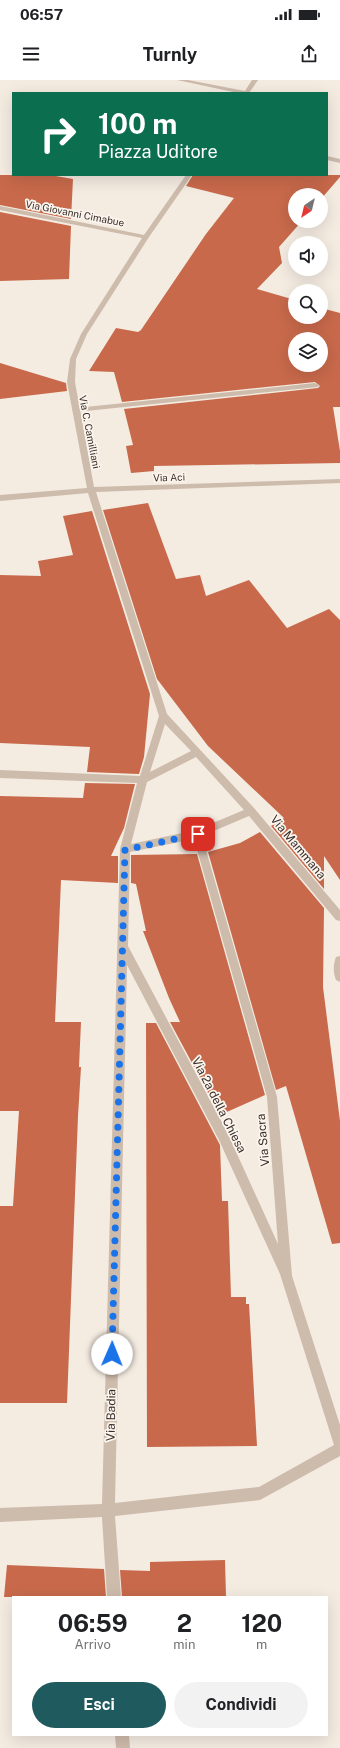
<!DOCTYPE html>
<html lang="it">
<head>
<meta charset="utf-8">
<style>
	:root { --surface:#fff; --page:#f2f2f2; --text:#202124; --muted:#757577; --accent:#1f5a5e }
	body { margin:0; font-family:"Public Sans",sans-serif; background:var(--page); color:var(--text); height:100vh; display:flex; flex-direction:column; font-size:15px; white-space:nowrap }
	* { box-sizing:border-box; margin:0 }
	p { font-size:13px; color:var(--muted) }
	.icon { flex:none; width:22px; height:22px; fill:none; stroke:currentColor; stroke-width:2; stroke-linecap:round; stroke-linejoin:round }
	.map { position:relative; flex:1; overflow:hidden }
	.panel { position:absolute; left:12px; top:1516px; width:316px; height:140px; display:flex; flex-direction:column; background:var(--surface); border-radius:0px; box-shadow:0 4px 16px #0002 }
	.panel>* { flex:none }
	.banner { position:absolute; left:12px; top:12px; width:316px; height:84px; border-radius:0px; box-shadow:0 4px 16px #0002; background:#0b6e4f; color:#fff; overflow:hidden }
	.needle { width:26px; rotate:215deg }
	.fabs { position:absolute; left:288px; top:108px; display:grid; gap:8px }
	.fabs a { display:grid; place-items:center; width:40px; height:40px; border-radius:50%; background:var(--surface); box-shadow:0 4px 16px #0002; font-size:20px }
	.pin { position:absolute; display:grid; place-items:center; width:34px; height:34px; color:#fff; margin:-17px; border-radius:8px; box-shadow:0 2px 6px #0006 }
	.me { position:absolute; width:44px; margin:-22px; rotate:1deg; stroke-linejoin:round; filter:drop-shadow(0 0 3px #0008) }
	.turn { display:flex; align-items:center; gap:14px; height:84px; padding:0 20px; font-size:18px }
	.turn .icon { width:52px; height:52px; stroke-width:2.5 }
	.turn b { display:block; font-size:28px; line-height:34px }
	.eta { display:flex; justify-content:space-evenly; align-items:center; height:68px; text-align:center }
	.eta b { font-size:24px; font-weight:700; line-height:28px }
	.primary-button { display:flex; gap:8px; margin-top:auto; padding:8px 20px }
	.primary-button a { flex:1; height:46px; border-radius:24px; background:var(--accent); color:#fff; font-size:16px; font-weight:700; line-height:46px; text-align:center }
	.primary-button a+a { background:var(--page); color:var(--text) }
	.status { display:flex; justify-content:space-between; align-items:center; height:28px; padding:0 20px; background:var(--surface); direction:ltr }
	.status svg { height:11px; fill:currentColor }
	header { display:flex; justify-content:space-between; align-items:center; height:52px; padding:0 20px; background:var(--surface); font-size:18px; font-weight:700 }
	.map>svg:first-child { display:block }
</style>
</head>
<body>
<div class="status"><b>06:57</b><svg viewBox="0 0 49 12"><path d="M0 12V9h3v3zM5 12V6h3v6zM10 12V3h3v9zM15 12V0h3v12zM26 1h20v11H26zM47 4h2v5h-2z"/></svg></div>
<header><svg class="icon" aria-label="menu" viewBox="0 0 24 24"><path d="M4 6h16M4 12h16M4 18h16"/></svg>Turnly<svg class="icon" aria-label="share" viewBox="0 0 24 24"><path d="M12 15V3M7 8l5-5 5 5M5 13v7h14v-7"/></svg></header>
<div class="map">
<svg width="340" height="1668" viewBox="0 0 340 1668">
	<rect width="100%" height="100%" fill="#f4ebe1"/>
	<path fill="#c8694b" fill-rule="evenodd" d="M0,95H50L73,99L71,139L0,125Z
		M193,95H340V97L321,119V115H295V141H302L279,167L282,183L257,209L295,220V237H321V228L340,233V327H333L340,371V383L154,386V391L131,393L126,366L133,365L124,329L318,308L320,306L315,302L122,322L114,292L89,291L116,248L138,252L141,250L206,154L234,118L186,106ZM295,259H321V285H295Z
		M0,132L71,146L69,199L0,201Z
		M0,283L66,303L67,311L0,319Z
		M148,423L176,499L200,495L206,516L249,500L287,548L329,529L340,540V800L324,776V809L271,746L284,738L208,666L157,599L103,430Z
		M92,431L150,614L144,677L139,694L87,692L90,667L0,663V495L41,496L38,481L73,475L63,436Z
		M85,703L135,704L124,748L111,776H118V803L61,800L55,942H81L79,987H81L78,1036L67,1323H0V1126H13L19,1031H0V716L83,718Z
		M260,752L324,828L323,907L340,1041V1163L332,1164L286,1006L276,1010L208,772L240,763Z
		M197,774L265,1015L220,1035L170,942H180L169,918L143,851H146L136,804L131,803V775Z
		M146,943H156L220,1065L222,1121H228L231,1217H246V1224H249L257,1366L147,1367Z
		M225,1480L226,1517H122L120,1490L150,1491V1482Z
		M7,1485L104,1489L106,1517H4Z"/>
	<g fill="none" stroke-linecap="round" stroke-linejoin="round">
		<path fill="#cdbbac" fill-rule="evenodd" d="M315,303L319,305L318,307L76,332L72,330L76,328Z"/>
		<path fill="#cdbbac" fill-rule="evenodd" d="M177,0H188L245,11L252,0H258L249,13H238Z
			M327,76L340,79V83L327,80Z
			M186,95H192L149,157L87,254L76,279L75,302L94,407L340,399V403L96,412L167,634L254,728L340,830V841L336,840L249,736L202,756L277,1017L292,1196L340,1345V1376L260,1420L115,1436L121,1517H107L102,1437L0,1442V1428L102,1424L120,769L137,703L0,698V690L140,696L159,636L88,413L0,421V415L87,408L67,302L70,279L81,254L142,158L0,130V126L144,155ZM165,644L191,671L150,692ZM196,677L244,730L196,750L131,764L147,702ZM194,759L267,1017L278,1164L227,1052L128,866L130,772ZM127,885L219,1060L280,1194L334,1365L259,1407L115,1423Z
			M340,876V902L336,900C333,892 333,885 336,877Z
			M115,1655H129L130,1668H116Z"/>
	</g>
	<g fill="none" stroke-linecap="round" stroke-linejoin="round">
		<path stroke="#1a73e8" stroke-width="7" stroke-dasharray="0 12.6" d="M112,1274L125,770L198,754"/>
	</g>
	<g text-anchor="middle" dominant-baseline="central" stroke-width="3.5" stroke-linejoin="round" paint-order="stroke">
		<g font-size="10" fill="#3b302b" stroke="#fbf5ee">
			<text transform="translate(75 133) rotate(11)">Via Giovanni Cimabue</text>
			<text transform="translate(90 352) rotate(79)">Via C. Camilliani</text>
			<text transform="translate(169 397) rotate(-2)">Via Aci</text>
		</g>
		<g font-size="12" fill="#3b302b" stroke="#fbf5ee">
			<text transform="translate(298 767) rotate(50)">Via Mammana</text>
			<text transform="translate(219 1025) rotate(63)">Via 2a della Chiesa</text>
			<text transform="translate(263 1060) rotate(-95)">Via Sacra</text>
			<text transform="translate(111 1335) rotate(-89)">Via Badia</text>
		</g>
	</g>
</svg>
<div class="fabs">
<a><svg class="needle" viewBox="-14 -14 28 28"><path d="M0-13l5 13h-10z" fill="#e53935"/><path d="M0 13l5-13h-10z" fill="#757577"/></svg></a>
<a><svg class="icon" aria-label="sound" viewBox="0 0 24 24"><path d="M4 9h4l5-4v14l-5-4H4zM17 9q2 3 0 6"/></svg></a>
<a><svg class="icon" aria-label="search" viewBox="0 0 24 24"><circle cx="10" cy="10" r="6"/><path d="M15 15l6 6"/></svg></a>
<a><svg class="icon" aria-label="layers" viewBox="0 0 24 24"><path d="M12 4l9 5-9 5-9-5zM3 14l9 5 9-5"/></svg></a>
</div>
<div class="pin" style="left:198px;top:754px;background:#d93025"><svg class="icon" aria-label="arrive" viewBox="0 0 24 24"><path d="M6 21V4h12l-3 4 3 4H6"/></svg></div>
<svg class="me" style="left:112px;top:1274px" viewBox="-20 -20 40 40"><circle r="19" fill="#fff"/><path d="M0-13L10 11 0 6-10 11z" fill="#1a73e8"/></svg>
<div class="banner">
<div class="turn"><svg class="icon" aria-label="right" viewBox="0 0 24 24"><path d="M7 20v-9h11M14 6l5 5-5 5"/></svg><div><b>100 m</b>Piazza Uditore</div></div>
</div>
<section class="panel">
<div class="eta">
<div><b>06:59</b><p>Arrivo</p></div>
<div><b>2</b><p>min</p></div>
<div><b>120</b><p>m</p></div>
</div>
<div class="primary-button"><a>Esci</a><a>Condividi</a></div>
</section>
</div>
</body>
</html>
